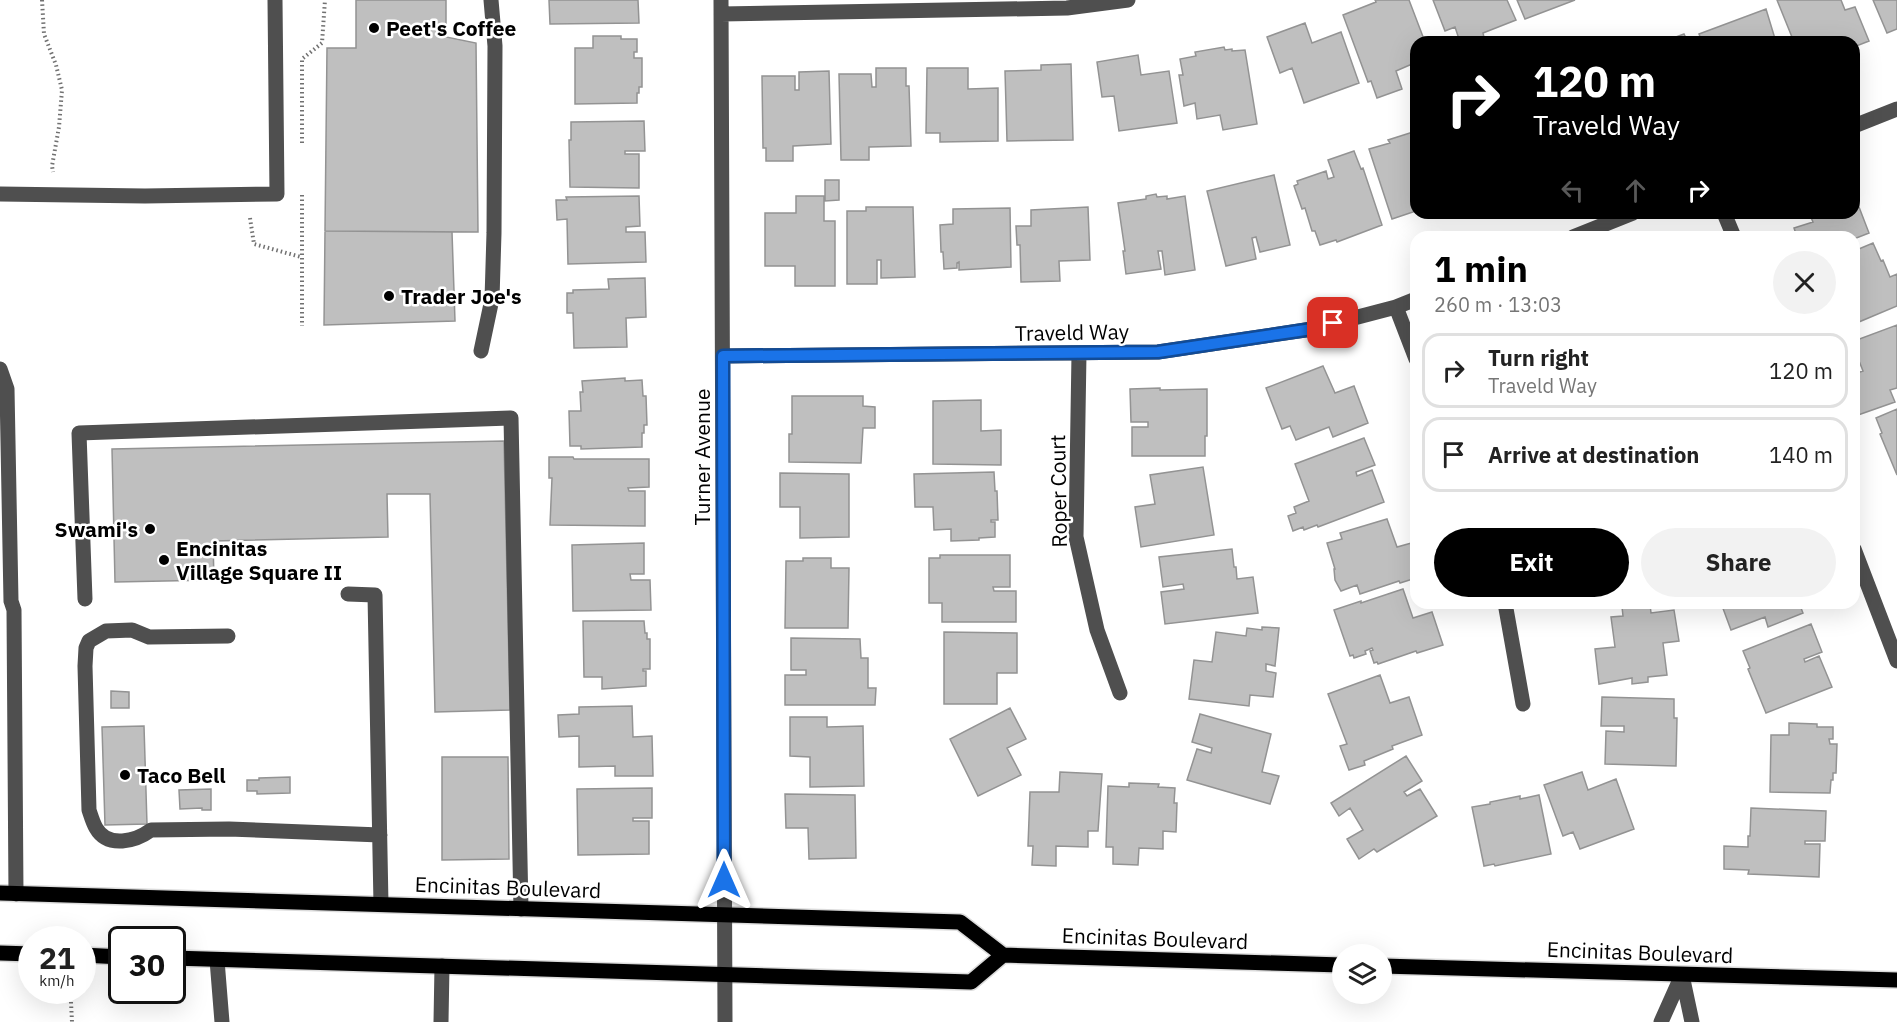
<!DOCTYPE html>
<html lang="en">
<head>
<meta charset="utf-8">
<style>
	:root { --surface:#fff; --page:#f2f2f2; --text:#222; --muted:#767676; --line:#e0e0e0; --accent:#000 }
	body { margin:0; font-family:"IBM Plex Sans",sans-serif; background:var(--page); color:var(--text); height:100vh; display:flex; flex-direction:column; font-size:22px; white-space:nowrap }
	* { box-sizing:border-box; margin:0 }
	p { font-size:20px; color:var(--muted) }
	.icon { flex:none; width:33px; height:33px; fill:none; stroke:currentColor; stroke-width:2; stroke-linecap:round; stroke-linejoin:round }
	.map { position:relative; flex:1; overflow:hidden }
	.side { position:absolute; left:1410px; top:231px; width:450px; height:378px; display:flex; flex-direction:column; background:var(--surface); border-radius:18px; box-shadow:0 6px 24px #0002 }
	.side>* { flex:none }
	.guide { position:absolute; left:1410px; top:36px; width:450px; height:183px; border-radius:18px; box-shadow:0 6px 24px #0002; background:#000; color:#fff; overflow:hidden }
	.buttons { position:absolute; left:1332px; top:944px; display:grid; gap:12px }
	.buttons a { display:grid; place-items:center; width:60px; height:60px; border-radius:50%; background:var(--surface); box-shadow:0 6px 24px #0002; font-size:30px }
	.speed { position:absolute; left:18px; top:926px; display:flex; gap:12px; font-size:30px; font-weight:700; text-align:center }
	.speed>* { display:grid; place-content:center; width:78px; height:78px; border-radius:50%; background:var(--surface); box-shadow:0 6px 24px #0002; line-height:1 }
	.speed small { font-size:15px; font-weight:400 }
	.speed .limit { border:3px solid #111; border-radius:9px; background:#fff; color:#111 }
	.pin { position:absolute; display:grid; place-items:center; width:51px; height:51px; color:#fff; margin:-26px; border-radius:12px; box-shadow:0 3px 9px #0006 }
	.me { position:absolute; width:66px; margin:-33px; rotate:0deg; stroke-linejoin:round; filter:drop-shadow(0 0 4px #0008) }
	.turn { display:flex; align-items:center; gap:21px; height:126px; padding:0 24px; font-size:27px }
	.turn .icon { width:78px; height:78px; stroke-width:2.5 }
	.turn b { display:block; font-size:42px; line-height:51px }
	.lanes { display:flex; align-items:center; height:57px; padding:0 24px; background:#0003; justify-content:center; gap:30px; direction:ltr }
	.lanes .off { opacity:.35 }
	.round { display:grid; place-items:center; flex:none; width:63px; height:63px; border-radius:32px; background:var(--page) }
	.summary { display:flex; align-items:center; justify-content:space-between; height:102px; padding:0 24px }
	h1 { font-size:36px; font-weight:700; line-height:45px; color:var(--accent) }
	.cta { display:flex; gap:12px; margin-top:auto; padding:12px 24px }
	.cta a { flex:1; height:69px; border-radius:36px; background:var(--accent); color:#fff; font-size:24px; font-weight:700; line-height:69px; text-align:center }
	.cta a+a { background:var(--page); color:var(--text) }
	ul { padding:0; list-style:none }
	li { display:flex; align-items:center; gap:18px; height:75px; margin:0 12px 9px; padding:0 12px; border:3px solid var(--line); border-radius:18px }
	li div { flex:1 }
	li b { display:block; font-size:22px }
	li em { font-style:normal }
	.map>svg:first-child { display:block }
</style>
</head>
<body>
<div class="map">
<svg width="1897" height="1022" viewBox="0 0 1897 1022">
	<rect width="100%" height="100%" fill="#fff"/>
	<path fill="#bfbfbf" stroke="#939393" stroke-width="1.5" d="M356,0H446V37L476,43L478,232L325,231L327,48H356Z
		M549,0H638L639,23L550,24Z
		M1375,0H1409L1425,42H1416V74L1412,64L1396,71L1402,89L1377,98L1371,81L1368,82L1343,15L1376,2Z
		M1433,0H1507L1516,20L1483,33L1485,42H1460L1455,27L1445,31Z
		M1517,0H1575L1525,19Z
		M1777,0H1841L1845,10L1855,7L1869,41L1854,47V42H1826L1825,38L1815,42H1794Z
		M1873,0H1897V29L1887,33Z
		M1766,9L1776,42H1702L1699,34Z
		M1305,23L1312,43L1341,32L1359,83L1304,103L1292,68L1280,73L1267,37Z
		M1684,34L1688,42H1655L1667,37L1668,40Z
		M593,36H621V39H637V52H634V58H642V87H639V93H637V103L575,104V48H593Z
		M1224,47L1225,50L1232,49V51L1245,50L1257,124L1223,130L1220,115L1197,119L1195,103L1184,106L1179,75H1183L1180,59L1196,56L1195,52Z
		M1138,55L1141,75L1169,71L1177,123L1119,131L1114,96L1102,97L1097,62Z
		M1071,64L1073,140L1007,141L1005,71L1041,70V65Z
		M876,68H906V86H909L911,146L869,147V160H841L839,74H871L872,87H876Z
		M927,68H968V89L998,88V141L940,142V133H926Z
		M829,71L831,144L793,146V161H766V148H763L762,76H795V90H799V72Z
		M644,121L645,151H625V154H639V188L570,187L569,140H571V122Z
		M1416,131V187H1413L1416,196V211L1392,219L1369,149L1390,143L1388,140Z
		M1354,151L1361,169L1363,168L1382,225L1337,242L1336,240L1320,245L1315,231H1312L1305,208L1302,209L1294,186L1298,184L1297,181L1326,171L1328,179L1334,177L1328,160Z
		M1274,175L1290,245L1260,252L1256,237L1252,238L1256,259L1226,266L1207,191Z
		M825,180H839V200L825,201Z
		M1156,194L1157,197L1167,196V199L1185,196L1195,270L1165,275L1162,251H1158L1161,269L1126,274L1123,251H1125L1118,203L1146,199V196Z
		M1854,194L1869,233L1854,239V237H1797L1794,228L1813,222L1809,213H1854Z
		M639,196L640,226L626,227V232H645L646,262L568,264L567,219L557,220L556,200H567L566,197Z
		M796,196H824V221H835V286H795V266H765V213H796Z
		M866,207H913L915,277L881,278V260H877V284H847V211H866Z
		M1088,207L1090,260L1059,261L1060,281L1021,282L1020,245H1017L1016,226H1031V210Z
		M1010,208L1011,267L959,270V262L957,263V268L944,269L943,252H941L940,225L953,224V209Z
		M325,231L452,232L455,321L324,325Z
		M1873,243L1881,261L1883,260L1890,277L1897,274V306L1854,324V251Z
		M645,278L646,317L626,318L627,347L574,348L573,313H567V293H573V290L609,289L608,279Z
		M1897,325V388L1890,390L1895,402L1858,415L1854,404V374L1863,371L1854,348V341Z
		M1323,366L1335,393L1354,386L1368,423L1333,437L1329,427L1296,440L1290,426L1282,429L1266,388Z
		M625,378V381L642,380L643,396H646L647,425H644V433H642V447L581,449V446H570L569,411H581L580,392H583L582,381Z
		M1160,388V390L1207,389V436H1205V456H1132V427H1148V422H1131L1130,389Z
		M792,396H863V406L875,407V428H863L861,463L789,462V434H792Z
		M981,400V431L1001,430V465L933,464V401Z
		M1897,409V475L1880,434L1882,433L1876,418Z
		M1364,438L1375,465L1356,472L1357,476L1372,470L1384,502L1318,527L1317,525L1304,530L1303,527L1293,531L1288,516L1296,513L1294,507L1309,501L1295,464Z
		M504,441L510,710L435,712L430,494H387L388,537L213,541L214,580L115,582L112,449Z
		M549,457H573L574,459H649V487L628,488L629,491H645V526L550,525L552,478H549Z
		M1203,467L1214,535L1141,547L1135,507L1155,504L1150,475Z
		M994,472L995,491H997L998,520H991V522H995V537L979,538V540L951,541V529L934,530L933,507H915L914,474Z
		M780,473L849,474V537L800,538V507H780Z
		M1387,519L1397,547L1415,542L1416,578L1400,583L1399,581L1360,594L1357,585L1341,591L1335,580L1334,569H1335L1327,543L1342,539L1340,533Z
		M644,543V574H630L631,580H650L651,610L573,611L572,545Z
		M1232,549L1234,567H1236L1237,579L1253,577L1258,613L1165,624L1161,592L1184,589L1183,584L1163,587L1159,557Z
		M940,555H1010V587H993L994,591H1016V622H942V603H929V558H940Z
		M803,558H831V568H849L848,628H785L786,561H803Z
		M1403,589L1413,618L1432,612L1443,645L1417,653L1416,651L1378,664L1377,662L1374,663L1370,651L1373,650L1372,648L1365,651L1366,654L1354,658L1353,655L1350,656L1334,610L1361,601V603Z
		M1721,603H1799L1803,613L1768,627L1765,617L1731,630Z
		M1650,604L1651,613L1674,610L1679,641L1663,643L1667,675L1648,677V682L1632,684V678L1599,684L1595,649L1615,647L1611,617L1623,616L1622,607Z
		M583,621H644L645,633H647V639H650V669H643V671H646V686L602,689V677H584Z
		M1811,624L1822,652L1804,659L1805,662L1819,656L1832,687L1766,713L1748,669L1750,668L1743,651Z
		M1262,627L1279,628L1275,666L1266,664V671L1276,673L1273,697L1250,695L1249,706L1189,699L1194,660L1212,662L1216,632L1246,636L1247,628L1262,630Z
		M944,632L1017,633V673H997V704H944Z
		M791,638L860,639L861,658H868V688H876L875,705H785V675H806V670H791Z
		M1380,675L1390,703L1409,697L1422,735L1392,746L1393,749L1364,761L1365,765L1349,770L1340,746L1347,744L1328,694Z
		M111,691L129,692V708H111Z
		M1602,697L1674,699V718H1677L1676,766L1605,764L1606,731L1624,732V726H1601Z
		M632,706L633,737L652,736L653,776H615V766L579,767V736L559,737L558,715L579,714V707Z
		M1010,708L1026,739L1007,748L1021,775L978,796L950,739Z
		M1200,714L1271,734L1262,772L1279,776L1270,804L1187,780L1197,749L1211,753L1212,748L1192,742Z
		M790,717H827V727L863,726L864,786L810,787V757L790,756Z
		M1789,723L1817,724V727H1833V739H1829L1830,744H1837L1836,773H1833V780H1831L1830,793L1770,792L1771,735H1789Z
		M144,726L147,824L105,825L102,727Z
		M1406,756L1422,781L1404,792L1407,796L1420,789L1437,816L1377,852L1374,849L1359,859L1347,839L1363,830L1350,808L1339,816L1331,803Z
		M442,757H508L509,859L442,860Z
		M1060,772L1102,774L1098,831H1088V847L1056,846V866L1032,865L1033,846H1028L1030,792H1059Z
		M1582,772L1588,790L1616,779L1634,829L1580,849L1573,832L1563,836L1544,785Z
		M290,777V793L257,794V791H247V780H259V778Z
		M1129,783L1159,784L1158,787L1175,788L1174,803H1177L1176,832L1163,831V849L1139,848L1138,865L1113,864V847H1106L1108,786L1129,787Z
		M652,788V818H633V821H649V854L578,855L577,789Z
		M211,789V810H202V808L180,809L179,790Z
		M785,794L855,795L856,858L809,859L808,828H786Z
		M1539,795L1551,854L1495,866L1494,864L1484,866L1472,807L1490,804V802L1520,796V799Z
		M1751,808L1826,811L1825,841H1805V844H1820L1819,877L1748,874L1749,870L1724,869V846L1748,847V836H1750Z"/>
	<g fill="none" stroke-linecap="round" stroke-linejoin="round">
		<g stroke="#dbdbdb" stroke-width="18">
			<path id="major" d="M0,893L960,922L1003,955L1342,965
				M0,953L32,954
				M82,955L122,957
				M172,958L971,982L1003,955
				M1382,966L1897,980"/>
		</g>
		<path stroke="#717171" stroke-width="4" stroke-dasharray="1.5 3" stroke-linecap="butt" d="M42,0L44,34L56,65L62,90L59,127L52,166L53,172
			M302,143V59L322,43L325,0
			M302,195V326
			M250,218L254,244L301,257
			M71,1002L72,1022"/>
		<path stroke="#4f4f4f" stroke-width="15" d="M721,0L725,1022
			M721,14L1067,8L1128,0
			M1854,126L1897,109
			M0,194L145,196L277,194L275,0
			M1724,213L1734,237
			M1573,237L1633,213
			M1396,307L1416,359
			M481,351L492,299L494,233L495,46L491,0
			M1079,354L1076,537L1097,630L1120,693
			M723,356L1158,352L1312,329L1396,307L1416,299
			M0,369L7,389L11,601L14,610L16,894
			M1854,549L1897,661
			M348,594L375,595L381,904
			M85,599L79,433L511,418L521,909
			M1505,603L1523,704
			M228,636L149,637L132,630L106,631L89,641L86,648L85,666L89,810C91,816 93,823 96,828C108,849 136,841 151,830L229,829L380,835
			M217,960L222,1022
			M1682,975L1692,1022
			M441,1022L442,966
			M1661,1022L1682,975"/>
		<use href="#major" stroke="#000" stroke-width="15"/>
	</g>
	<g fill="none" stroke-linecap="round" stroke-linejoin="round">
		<g stroke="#114b97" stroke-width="15">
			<path id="route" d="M724,880L723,356L1158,352L1312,329L1333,323"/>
		</g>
		<use href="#route" stroke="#1a73e8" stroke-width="10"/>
	</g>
	<g fill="#000" stroke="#fff" stroke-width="2">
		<circle cx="374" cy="28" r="6"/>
		<circle cx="389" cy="296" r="6"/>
		<circle cx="150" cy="529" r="6"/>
		<circle cx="164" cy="560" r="6"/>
		<circle cx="125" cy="775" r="6"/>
	</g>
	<g text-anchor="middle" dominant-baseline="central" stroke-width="5" stroke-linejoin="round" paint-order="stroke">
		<g font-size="21" font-weight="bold" fill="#000" stroke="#fff" text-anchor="start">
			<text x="386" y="28">Peet's Coffee</text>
			<text x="401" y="296">Trader Joe's</text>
			<text x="138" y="529" text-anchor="end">Swami's</text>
			<text x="176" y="548">Encinitas<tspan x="176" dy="24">Village Square II</tspan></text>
			<text x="137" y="775">Taco Bell</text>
		</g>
		<g font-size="21" fill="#000" stroke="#fff">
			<text transform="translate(1072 332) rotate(-1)">Traveld Way</text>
			<text transform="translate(702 457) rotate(-90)">Turner Avenue</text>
			<text transform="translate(1058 491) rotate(-91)">Roper Court</text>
			<text transform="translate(508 887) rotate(2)">Encinitas Boulevard</text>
			<text transform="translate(1155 938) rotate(2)">Encinitas Boulevard</text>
			<text transform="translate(1640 952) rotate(2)">Encinitas Boulevard</text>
		</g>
	</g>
</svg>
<div class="buttons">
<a><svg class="icon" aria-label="layers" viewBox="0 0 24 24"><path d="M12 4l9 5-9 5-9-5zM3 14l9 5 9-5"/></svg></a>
</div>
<div class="speed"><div>21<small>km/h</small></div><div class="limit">30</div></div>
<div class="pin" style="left:1333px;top:323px;background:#d93025"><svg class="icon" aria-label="arrive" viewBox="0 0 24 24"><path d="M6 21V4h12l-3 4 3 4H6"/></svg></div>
<svg class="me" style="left:724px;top:880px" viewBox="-20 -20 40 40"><path d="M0-17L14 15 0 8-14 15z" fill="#1a73e8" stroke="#fff" stroke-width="4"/></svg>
<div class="guide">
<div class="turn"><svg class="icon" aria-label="right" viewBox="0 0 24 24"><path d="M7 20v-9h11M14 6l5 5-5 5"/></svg><div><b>120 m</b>Traveld Way</div></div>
<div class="lanes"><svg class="icon off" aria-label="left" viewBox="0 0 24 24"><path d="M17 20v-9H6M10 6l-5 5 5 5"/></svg><svg class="icon off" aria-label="ahead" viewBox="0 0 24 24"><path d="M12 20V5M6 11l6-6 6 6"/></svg><svg class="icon" aria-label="right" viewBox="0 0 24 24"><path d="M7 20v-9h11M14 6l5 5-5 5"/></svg></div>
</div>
<section class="side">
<div class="summary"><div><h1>1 min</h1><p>260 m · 13:03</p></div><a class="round"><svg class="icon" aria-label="close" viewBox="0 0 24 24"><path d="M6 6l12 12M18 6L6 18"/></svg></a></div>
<ul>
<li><svg class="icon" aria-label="right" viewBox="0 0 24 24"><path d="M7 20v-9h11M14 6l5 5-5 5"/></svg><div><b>Turn right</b><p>Traveld Way</p></div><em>120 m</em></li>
<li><svg class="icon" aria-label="arrive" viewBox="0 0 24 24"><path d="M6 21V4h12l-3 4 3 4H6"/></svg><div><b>Arrive at destination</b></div><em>140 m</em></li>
</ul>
<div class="cta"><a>Exit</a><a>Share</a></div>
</section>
</div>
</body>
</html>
